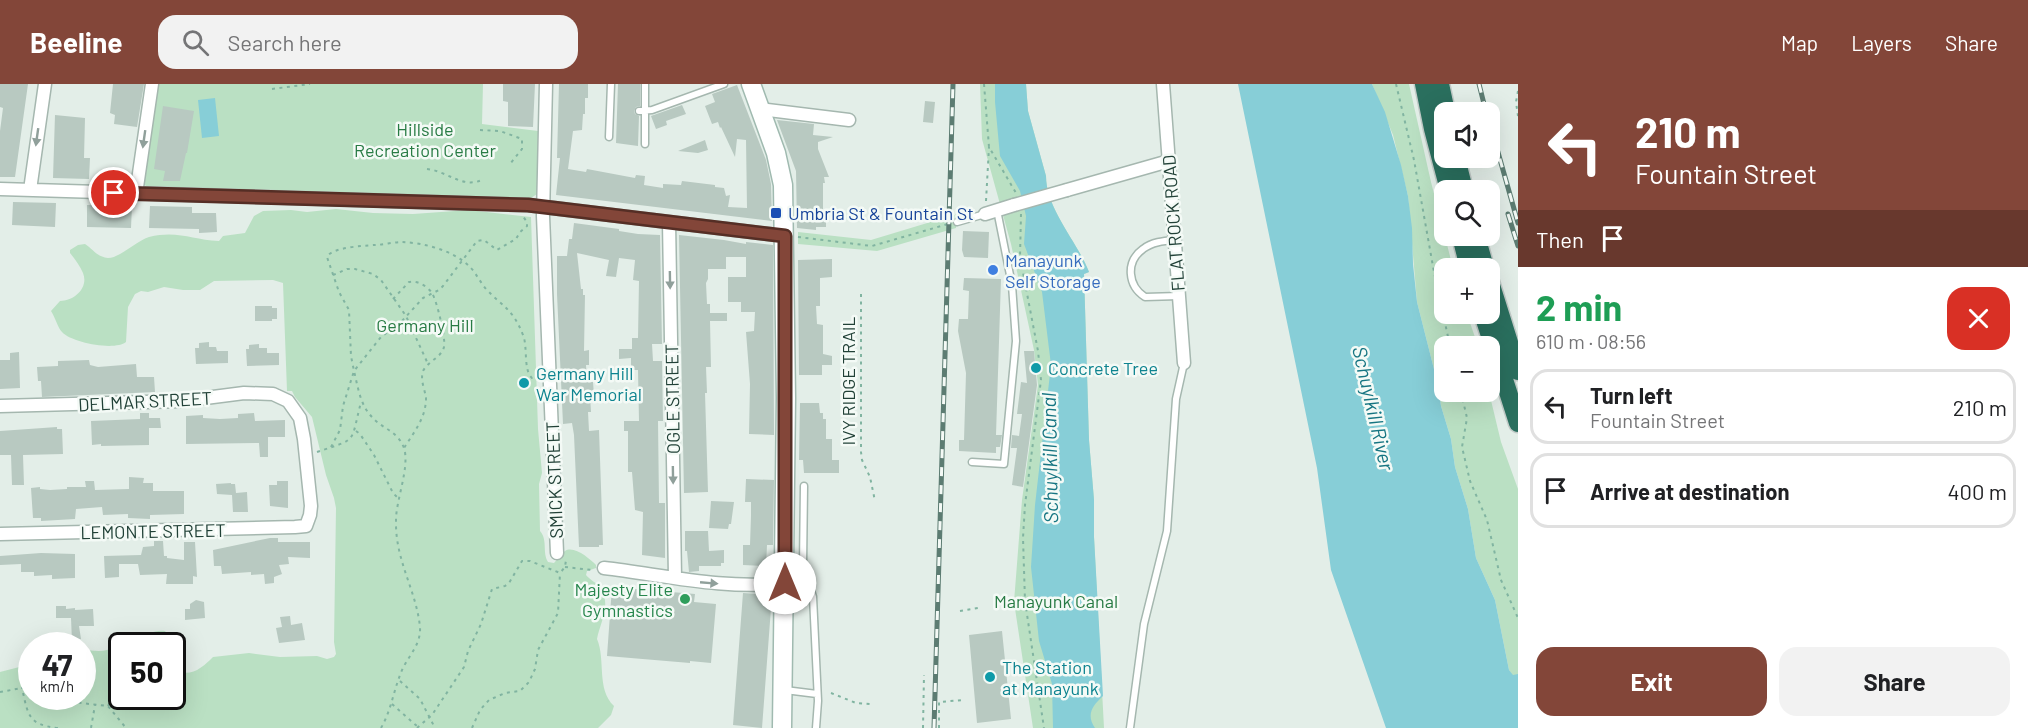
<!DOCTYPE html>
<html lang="en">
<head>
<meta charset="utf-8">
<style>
	:root { --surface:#fff; --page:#f2f2f2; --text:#202124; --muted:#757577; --line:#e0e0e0; --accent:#834639 }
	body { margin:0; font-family:Barlow,sans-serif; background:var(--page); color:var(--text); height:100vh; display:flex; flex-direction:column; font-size:22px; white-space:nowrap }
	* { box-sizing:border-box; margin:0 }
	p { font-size:20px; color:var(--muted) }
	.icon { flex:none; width:33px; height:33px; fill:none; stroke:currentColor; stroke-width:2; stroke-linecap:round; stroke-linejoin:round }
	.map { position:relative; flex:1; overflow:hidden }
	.drawer { display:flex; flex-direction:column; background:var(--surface); width:510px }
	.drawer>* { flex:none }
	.hud { background:#834639; color:#fff; overflow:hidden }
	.tools { position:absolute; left:1434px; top:18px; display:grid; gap:12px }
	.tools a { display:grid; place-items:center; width:66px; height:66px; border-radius:12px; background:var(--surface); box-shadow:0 6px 24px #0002; font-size:30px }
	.speed { position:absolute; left:18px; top:548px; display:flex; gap:12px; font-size:30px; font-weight:700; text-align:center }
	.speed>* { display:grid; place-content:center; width:78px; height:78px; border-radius:50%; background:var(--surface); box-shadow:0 6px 24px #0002; line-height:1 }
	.speed small { font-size:15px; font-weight:400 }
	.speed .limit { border:3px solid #111; border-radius:9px; background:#fff; color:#111 }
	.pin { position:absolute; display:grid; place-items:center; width:51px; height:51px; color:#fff; margin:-26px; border:3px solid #fff; border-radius:50%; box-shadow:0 2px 6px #0007 }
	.me { position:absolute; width:66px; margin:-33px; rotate:0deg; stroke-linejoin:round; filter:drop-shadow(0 0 4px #0008) }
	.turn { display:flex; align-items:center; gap:21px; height:126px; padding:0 18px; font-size:27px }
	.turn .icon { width:78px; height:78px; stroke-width:2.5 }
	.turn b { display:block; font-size:42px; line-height:51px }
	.then { display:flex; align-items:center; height:57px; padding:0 18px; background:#0003; gap:12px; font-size:22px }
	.round { display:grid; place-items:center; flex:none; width:63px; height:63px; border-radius:18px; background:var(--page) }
	.head { display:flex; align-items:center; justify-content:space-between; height:102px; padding:0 18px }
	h1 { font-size:36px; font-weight:700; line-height:45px; color:#1e9e55 }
	.primary-button { display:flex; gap:12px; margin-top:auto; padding:12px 18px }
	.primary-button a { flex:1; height:69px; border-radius:18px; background:var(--accent); color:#fff; font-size:24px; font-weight:700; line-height:69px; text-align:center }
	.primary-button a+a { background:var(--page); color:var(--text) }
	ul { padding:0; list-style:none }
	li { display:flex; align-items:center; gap:18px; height:75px; margin:0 12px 9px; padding:0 6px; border:3px solid var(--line); border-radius:18px }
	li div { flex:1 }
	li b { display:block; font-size:22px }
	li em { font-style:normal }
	header { display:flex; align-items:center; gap:36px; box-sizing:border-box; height:84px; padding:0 30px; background:var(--accent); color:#fff }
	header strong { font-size:28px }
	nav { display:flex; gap:33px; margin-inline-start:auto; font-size:21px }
	.search { width:420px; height:54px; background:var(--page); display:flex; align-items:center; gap:15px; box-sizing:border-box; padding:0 21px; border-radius:18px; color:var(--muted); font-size:22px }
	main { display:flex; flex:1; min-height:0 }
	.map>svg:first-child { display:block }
</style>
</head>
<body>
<header>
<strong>Beeline</strong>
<div class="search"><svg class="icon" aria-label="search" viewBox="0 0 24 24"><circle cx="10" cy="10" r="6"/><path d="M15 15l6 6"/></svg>Search here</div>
<nav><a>Map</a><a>Layers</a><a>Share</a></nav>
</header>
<main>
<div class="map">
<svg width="1518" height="644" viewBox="0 0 1518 644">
	<rect width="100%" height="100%" fill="#e3eee8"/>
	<path fill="#bae0c3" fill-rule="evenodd" d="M156,0H483L482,40L538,47L537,110L531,114L146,102L143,100Z
		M980,0H1026L1028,27L1046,92C1046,125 1077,157 1089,188L1084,190L1089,356L1094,416V453L1104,644H1033L1014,518L1022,416L1038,301L1034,266L1011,160L982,55Z
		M1372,0H1409L1431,98L1453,184H1444V230H1467L1478,262H1444V308H1489L1501,358L1518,405V600L1509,586L1495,516L1476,474L1468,425L1455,383L1451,355L1441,322L1438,301L1417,218L1408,112L1393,51Z
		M336,125L373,129L413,130L469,126L531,133L538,345L542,389L539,400L540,447C548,456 542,468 548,478L554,479C558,475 561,470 565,467C574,461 590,475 596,481V484L587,487L586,491C590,496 596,498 600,504C612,520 600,539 597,555C606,576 596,605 614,622L611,631L598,644H0V588L31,580L32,612H82L83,566C90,566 99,568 107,566C121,562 151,544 165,547L171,555L178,557C186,571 179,565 175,577L177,587C192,593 203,583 213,573L249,569L280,573L317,572L327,575L334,573L336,570L334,558L336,424L334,414L326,391L312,333L295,313L292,307H287L283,199L273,196L214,197L200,206H183L164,203L148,208L141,207L135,210L128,223L126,258C115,267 72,259 62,248C58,244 55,233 51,227L60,217C74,217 89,204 83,189C80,182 75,175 70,169V166L78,161L85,160C93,165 97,173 108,174C120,174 136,157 149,153C178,146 192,156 219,157L223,152L245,149L254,132L263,127L291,126L307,128ZM122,561H172V612H122Z
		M957,130L956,144L877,167L798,160V148L871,156Z"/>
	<path fill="#87ced7" d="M995,0H1026L1028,27L1046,92C1046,125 1077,157 1089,188L1084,190L1089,356L1094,416V453L1103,612C1092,622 1086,631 1095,644H1053L1052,600L1039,557L1031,483L1035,421L1051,281L1042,208L1024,160L1026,132L1020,107L1000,72L995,18Z
		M1238,0H1372L1385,28L1401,81L1408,112L1412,144L1413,180L1417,218L1438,301L1441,322L1451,355L1455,383L1468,425L1476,474L1495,516L1509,586L1513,591L1518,590V644H1386L1331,486L1317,384Z
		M215,14L219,52L202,54L198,16Z"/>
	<path fill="#b8c9c1" d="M0,0H28L15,93H0V47L3,24L0,23Z
		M113,0H144L137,43L114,40L115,31L110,29Z
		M503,0H535L533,43L508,42V18L503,17Z
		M559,0H588V14H585V30H583L582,46L573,47L568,85L586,88L587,85L635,94L636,91L645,92L644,101L663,104V100L681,101L682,97L715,101V103L724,104L726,112L730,111L728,123L747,124L746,56L737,55L735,73L721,43L720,44L718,38L712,40L705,22L715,18L712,10L737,1L766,76L771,100L772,137L556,111L560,74H557Z
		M618,0H640V22L636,23L634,27L635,30L639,32L638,62L616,59Z
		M925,17L935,18L933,39L923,38Z
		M682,21L686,30L666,37L667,41L656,45L651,32Z
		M163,22L194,27L187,69H186L180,97H163L165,87L154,85Z
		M55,31L85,34L84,74H90L89,95L53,94Z
		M777,36L814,40L813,51L833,53L818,58V65L829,93H824L825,99H823V129H826V143H816V146L797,144L796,87Z
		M705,56L708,66L698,69L678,67Z
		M13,118L56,119L55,143L12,141Z
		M87,121L132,122L131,144L87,143Z
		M150,122L192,123V129H216L217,148L199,149V145L149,144Z
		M574,139L619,145V147L638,150L660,151L662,260H652L653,277H662L663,337H658L659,419H665V474L642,471L643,428L635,426L632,388H628V347H624V337H639L638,286H631V274L619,275V265H632V254H638L639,197L633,196L635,176L619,174L616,193L606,192L609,176L577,169L581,205H583V211H585L584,267L589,266V281H586L587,298H593L594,311L590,312L591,328H588L589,347L599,346L603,461H599V463H579L574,351L572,339L563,340L557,210V172H567L569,155H572Z
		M963,147L989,148L988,174L964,173L962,166Z
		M679,151L724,156L746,160V158L773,161L774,351L749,350L750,300L746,248L754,247L755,228H741V218H728V193H746V173H726V185H708V195L706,199L707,220H710V229H727V237H710L711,283H706L707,309H705L708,408L684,409Z
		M832,175V193L820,194V222H816L817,240L823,241V270L832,272V281H822V291H799L798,176Z
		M964,194L1001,195L996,351H1002L1000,363H996V369L959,367V356H964L966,289L958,247L959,235H968L969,207L963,206Z
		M255,222H272V224H277V235H272V237H255Z
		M209,258V263H216L217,267H228V279L196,280L195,264H199V259Z
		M259,260V264H267V269H279V281L247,282L246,265H249V261Z
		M1024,267H1034L1037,301L1023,403L1012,401L1017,364H1011L1012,351L1019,352L1022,330H1017L1021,298L1027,299Z
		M19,268L20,304L0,305V276H10V269Z
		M89,276L90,281L98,283L136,280L137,293H154L155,308L42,313L41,297H38L37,283L58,282V277Z
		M800,319H819L820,329H823V335H826V355H832V376H839V389H804L803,376H799Z
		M140,329H149V334H160L161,344H149V361L101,362V360L92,361L91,337L140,335Z
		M254,329L255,337L285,336V353H268V373H260L259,359L186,360V332L203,331V334L220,335L238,334V330Z
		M57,343V345H62L63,370L23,371L24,401H12L11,371H0V347Z
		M129,393L144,394L143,399H153V407H184V430L150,431V435L128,434V430L103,431L102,423L76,425L75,435L41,437V434H33L31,404L40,403V405L50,406L67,405V403H86L85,397H94L95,406L129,405Z
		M746,395L774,396L773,461H767L766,482L743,481V461H750L751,432V418H745Z
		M277,397H288V424L270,422L269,401H277Z
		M231,399V400H235L236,409L247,408L248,428H233L232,411L217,410L216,400Z
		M711,417L734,418L731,440H729L728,445L709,444Z
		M685,447H708L709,467L724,466V479H721V482H699V487L689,488L687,467H685Z
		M270,454H278V458H310V474L288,473L289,480L279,481L282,490L274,493V499L265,500L264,490L251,491V488L222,490L221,482H214L213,466Z
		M154,457H163L164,472H167V474L184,476V458H195L197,493L193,492V500H166L167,490L140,491L138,480H119V493L105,494L104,472L141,471L143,463L154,462Z
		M41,469L75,470V494L52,495V491L34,492V488H21V480L0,481V472Z
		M612,503L695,510L694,518L716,520L711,579L690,577V579L607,572Z
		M743,509L772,511L762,644L733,641Z
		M196,516L204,518L205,534L185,536V525H190V520Z
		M56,522H66V525L75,524V526L93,525L94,542H79L81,555L72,557L71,534H56Z
		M290,532L291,541L302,539L305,556L279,559L276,544L282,543L280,533Z
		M1002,547L1011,635L977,639L969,551Z"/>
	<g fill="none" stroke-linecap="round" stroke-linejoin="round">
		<g stroke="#a5b7af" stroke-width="9">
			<path id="service" d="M639,27L652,26L724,0
				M609,53L611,0
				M645,60V0
				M957,138L985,130
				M1175,156C1163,157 1152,158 1143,165C1125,178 1128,202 1145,213L1179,212
				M972,378L1004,380L1016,257L1012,201L997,126
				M804,402L803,482L813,513L818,617L816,644
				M787,499L810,502
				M785,606L817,610
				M1130,644L1144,540L1167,447L1176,315L1184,279"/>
		</g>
		<g stroke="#a5b7af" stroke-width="15">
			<path id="minor" d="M546,0L543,132L557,469
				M1163,0L1184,279
				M760,25L849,36
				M0,105L528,121L785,152
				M30,106L45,0
				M1067,106L1169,77
				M136,110L152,0
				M985,130L1014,121
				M669,138L675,493
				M0,322L182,317L244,309L273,310L288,317L300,334L304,355L311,422L310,431L306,442L295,443L0,450
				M604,484C664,491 724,506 785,499"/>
		</g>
		<g stroke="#a0bab0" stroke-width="21">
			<path id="secondary" d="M751,0L776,69L783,101L786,314L782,644"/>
		</g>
		<g stroke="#c1cac7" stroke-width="21">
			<path id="motorway" d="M1424,0L1433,45L1449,106
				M1440,0L1446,28
				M1456,74L1464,106
				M1461,152L1469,184
				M1476,152L1485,184
				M1490,198L1518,287
				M1483,230L1518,339"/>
		</g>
		<path stroke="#81b4a1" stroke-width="2" stroke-dasharray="3 4.5" stroke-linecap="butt" d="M984,0L989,63L1016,109
			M1396,0L1414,76L1434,188L1450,262
			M272,5L310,0
			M1518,7L1516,18L1518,32
			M480,46L500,47L522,55V65L510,80
			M427,85C448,87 463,106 484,95
			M986,117L989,63
			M1021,130L1020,173L1038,267L1041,296L1025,421L1023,454L1025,517L1044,644
			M798,153L872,162L948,140
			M333,191L347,185H355L373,190L381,196L406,232L428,280
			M861,210V368L862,376L870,393L875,417
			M393,215L409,198C417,196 427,202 432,209C437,217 446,255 444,263C441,274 428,277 423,287C420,296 425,306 426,314C426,334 414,348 404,364
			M1461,308L1467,334L1462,363L1470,397L1487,436L1501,496L1518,534
			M356,347L360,350L374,371L393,409L398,414
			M331,363L340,346L343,322L354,287L351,272L349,226L339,208L327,173C332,163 363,162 374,161C383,161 393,158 402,158C424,159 453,166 470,183C476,189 480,198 486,205C503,223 513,225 523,251C528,263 523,286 532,294H538
			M317,368C359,354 350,360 361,318
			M565,483L592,486
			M960,527L978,524
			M159,561L160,558
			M400,597L420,615L435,644
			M32,603L22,604C28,631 28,641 58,644
			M0,608L22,604
			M831,609L856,619L870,620
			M57,612L81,619L108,622L126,644
			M392,620L418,643
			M108,622L113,613L122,605
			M91,644L95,621
			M381,644C392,625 394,603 403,584C410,570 421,560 420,543C416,505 395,477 396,436C396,416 410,383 404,364C397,346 382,345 372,333C360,321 358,303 354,287L381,253L401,238L423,214L439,206L443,202L477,157L484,156L497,166L516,155L520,148L527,142V138L522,131
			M417,644L432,631L464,583L468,567L481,540L492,505L505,502L509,499L522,477H530L560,489L565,483L566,476
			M472,644L480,626L489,616L505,609L520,607L529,598L535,585L538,566L558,529L560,489
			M923,644L924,591
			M939,644V618L963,616"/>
		<use href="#service" stroke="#fff" stroke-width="6"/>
		<use href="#minor" stroke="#fff" stroke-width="12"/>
		<use href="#secondary" stroke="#fff" stroke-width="18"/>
		<use href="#motorway" stroke="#2a6f5e" stroke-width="18"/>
		<g stroke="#5c7c72" stroke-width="5">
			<path id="rail" d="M1479,0L1486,28
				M1490,40L1518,139
				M1508,130L1518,162
				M934,644L953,0"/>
		</g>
		<use href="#rail" stroke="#f4faf6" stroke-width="3" stroke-dasharray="9" stroke-linecap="butt"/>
		<g stroke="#a5b7af" stroke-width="15" stroke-linecap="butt">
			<path id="minor-bridge" d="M1014,121L1067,106"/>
		</g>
		<use href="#minor-bridge" stroke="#fff" stroke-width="12"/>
	</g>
	<defs><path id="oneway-solid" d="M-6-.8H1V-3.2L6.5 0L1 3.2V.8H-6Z" transform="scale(1.5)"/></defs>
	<g fill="#90a09b">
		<use href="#oneway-solid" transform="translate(37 53) rotate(98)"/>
		<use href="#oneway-solid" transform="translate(144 55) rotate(98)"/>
		<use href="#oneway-solid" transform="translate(670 196) rotate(89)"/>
		<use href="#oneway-solid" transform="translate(673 391) rotate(89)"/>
		<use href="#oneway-solid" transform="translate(709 499) rotate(5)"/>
	</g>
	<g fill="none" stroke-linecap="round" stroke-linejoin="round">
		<g stroke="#552e25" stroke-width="15">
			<path id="route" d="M114,109L528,121L785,152V499"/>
		</g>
		<use href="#route" stroke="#834639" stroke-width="10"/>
	</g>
	<rect fill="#1a4fb4" stroke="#f4faf6" stroke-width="2" x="770" y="123" width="12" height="12" rx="3"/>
	<circle fill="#3f7fe0" stroke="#f4faf6" stroke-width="2" cx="993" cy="186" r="6"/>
	<g fill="#0f9aa8" stroke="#f4faf6" stroke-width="2">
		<circle cx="1036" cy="284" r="6"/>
		<circle cx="524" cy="299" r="6"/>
		<circle cx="990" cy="593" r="6"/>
	</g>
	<circle fill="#2e9e5b" stroke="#f4faf6" stroke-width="2" cx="685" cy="515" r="6"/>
	<g text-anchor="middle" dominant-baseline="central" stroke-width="5" stroke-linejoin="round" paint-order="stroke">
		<g font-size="18" fill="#287b44" stroke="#f4faf6">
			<text x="425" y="45">Hillside<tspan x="425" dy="21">Recreation Center</tspan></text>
			<text x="425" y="241">Germany Hill</text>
			<text x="1056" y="517">Manayunk Canal</text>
		</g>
		<g font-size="18" fill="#164399" stroke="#f4faf6" text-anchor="start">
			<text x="788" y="129">Umbria St &amp; Fountain St</text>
		</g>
		<g font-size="18" fill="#214137" stroke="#f4faf6">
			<text transform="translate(1173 139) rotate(-94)">FLAT ROCK ROAD</text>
			<text transform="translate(848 297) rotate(-90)">IVY RIDGE TRAIL</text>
			<text transform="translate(672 315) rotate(-91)">OGLE STREET</text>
			<text transform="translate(145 317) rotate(-3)">DELMAR STREET</text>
			<text transform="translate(554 396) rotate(-92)">SMICK STREET</text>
			<text transform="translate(153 447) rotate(-1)">LEMONTE STREET</text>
		</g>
		<g font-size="18" fill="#366cbe" stroke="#f4faf6" text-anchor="start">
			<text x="1005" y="176">Manayunk<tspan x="1005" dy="21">Self Storage</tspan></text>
		</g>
		<g font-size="18" fill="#0d838f" stroke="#f4faf6" text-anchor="start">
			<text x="1048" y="284">Concrete Tree</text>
			<text x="536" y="289">Germany Hill<tspan x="536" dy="21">War Memorial</tspan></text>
			<text x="1002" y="583">The Station<tspan x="1002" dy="21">at Manayunk</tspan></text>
		</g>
		<g font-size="18" fill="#27864d" stroke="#f4faf6" text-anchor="end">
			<text x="673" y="505">Majesty Elite<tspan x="673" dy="21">Gymnastics</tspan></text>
		</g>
		<g font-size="20" font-style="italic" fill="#167582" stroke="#f4faf6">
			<text transform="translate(1374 324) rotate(77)">Schuylkill River</text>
			<text transform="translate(1049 374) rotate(-91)">Schuylkill Canal</text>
		</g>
	</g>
</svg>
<div class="tools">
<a><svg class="icon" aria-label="sound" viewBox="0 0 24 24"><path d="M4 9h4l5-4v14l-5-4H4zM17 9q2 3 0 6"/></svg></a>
<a><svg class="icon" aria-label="search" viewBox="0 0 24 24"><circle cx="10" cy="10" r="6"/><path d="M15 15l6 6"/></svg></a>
<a>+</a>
<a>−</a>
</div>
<div class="speed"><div>47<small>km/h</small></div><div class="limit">50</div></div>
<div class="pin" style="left:114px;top:109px;background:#d93025"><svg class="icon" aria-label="arrive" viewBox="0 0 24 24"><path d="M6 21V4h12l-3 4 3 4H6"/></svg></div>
<svg class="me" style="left:785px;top:499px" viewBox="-20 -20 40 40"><circle r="19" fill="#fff"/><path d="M0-13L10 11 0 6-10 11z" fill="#834639"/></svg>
</div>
<section class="drawer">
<div class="hud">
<div class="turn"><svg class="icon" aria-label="left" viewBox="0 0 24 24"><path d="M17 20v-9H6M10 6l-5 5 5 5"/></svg><div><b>210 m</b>Fountain Street</div></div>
<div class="then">Then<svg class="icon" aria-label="arrive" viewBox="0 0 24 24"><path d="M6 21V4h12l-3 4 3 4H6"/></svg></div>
</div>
<div class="head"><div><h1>2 min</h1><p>610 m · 08:56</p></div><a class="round" style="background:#d93025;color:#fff"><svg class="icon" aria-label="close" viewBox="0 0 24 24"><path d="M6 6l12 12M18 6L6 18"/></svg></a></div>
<ul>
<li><svg class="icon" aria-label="left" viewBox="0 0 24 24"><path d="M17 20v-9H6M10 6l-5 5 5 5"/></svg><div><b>Turn left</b><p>Fountain Street</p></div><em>210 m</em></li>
<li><svg class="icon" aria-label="arrive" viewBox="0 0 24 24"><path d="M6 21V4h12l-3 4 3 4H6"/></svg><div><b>Arrive at destination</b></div><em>400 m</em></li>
</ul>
<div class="primary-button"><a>Exit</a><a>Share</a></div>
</section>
</main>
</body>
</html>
